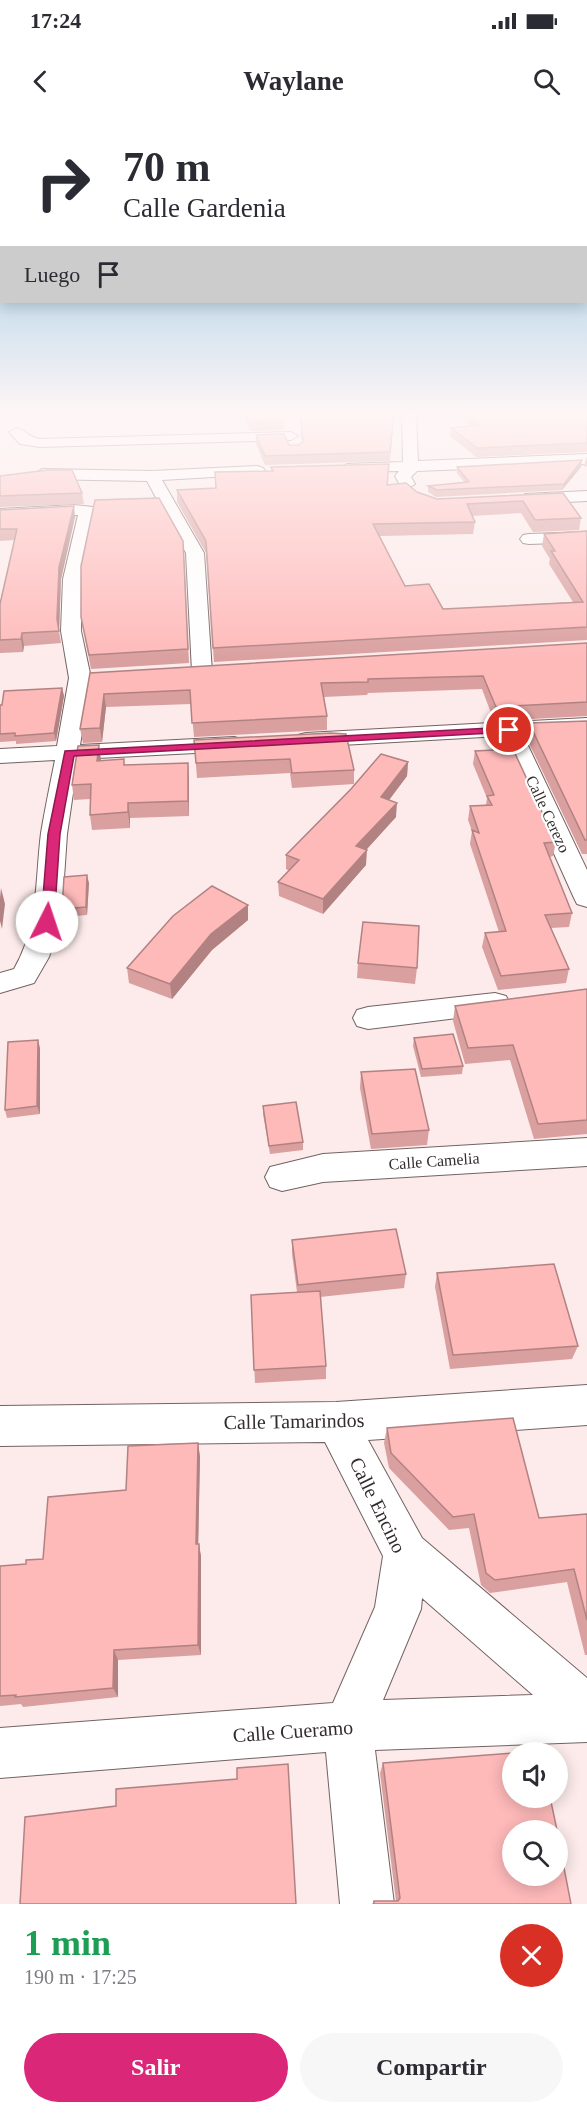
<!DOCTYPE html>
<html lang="es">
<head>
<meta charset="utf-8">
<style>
	:root { --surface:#fff; --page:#f7f7f7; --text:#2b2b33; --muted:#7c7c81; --accent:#db2777 }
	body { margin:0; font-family:Georgia,serif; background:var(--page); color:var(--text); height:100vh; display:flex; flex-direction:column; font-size:22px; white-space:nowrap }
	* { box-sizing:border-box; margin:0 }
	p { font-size:20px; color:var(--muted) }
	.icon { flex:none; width:33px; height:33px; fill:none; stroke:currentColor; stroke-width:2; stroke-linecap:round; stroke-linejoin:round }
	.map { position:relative; height:1784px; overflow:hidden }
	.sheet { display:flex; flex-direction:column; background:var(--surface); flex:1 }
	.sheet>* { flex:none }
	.banner { position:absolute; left:0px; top:0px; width:588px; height:183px; box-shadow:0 3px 15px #0003; background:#fff; color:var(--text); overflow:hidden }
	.fabs { position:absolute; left:502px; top:1622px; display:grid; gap:12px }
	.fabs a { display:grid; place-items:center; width:66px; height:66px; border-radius:50%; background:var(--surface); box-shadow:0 3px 15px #0003; font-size:30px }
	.pin { position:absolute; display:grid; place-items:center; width:51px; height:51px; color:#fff; margin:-26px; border:3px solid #fff; border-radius:50%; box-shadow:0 2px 6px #0007 }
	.me { position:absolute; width:66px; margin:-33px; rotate:4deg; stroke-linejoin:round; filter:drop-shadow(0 0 4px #0008) }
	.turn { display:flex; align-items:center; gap:21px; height:126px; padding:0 24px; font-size:27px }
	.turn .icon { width:78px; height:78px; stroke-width:2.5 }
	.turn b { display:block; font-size:42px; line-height:51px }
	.then { display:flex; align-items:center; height:57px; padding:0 24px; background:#0003; gap:12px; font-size:22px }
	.round { display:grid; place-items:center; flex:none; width:63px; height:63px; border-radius:32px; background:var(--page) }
	.head { display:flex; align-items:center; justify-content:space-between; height:102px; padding:0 24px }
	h1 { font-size:36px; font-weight:700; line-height:45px; color:#1e9e55 }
	.button { display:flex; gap:12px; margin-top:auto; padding:12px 24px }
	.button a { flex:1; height:69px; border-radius:36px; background:var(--accent); color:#fff; font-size:24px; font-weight:700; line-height:69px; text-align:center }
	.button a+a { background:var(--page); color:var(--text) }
	.status { display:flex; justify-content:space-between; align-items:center; height:42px; padding:0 30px; background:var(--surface); direction:ltr }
	.status svg { height:16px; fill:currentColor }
	header { display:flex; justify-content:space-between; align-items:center; height:78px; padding:0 24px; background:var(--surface); font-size:27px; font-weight:700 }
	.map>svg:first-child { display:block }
</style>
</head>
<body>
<div class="status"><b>17:24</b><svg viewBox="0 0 49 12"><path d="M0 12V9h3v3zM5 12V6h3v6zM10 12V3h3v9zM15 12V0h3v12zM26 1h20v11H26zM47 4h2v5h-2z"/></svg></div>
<header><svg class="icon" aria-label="back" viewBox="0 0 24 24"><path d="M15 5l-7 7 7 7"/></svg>Waylane<svg class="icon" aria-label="search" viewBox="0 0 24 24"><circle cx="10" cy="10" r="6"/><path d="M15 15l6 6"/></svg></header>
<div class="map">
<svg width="587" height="1784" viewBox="0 0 587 1784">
	<rect width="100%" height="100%" fill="#fcebea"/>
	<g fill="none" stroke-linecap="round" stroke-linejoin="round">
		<g stroke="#726363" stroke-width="2">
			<path id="minor" d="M402,293H416L418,341L587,334V344L417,351L411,357L415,364L407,369L401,367L395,356L399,351L342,352L339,349L347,344L403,342Z
				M16,308C26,310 28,317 40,319L291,312L298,316L291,320L40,327L20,324L9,312Z
				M257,346L263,348L265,351L263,354L162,360L204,433L212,552L209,556L202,558L195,556L192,552L186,433L147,361L42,359L34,354L42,349L152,351Z
				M587,371V381L525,384L517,379L525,374Z
				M74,385L93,387L95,391L81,459V511L91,558L80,625L234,617L242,619L245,624L242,629L234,631L78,639L67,714L61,802L49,837L34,863L0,873V853L14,849C39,806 35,761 41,713C45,689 50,665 55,640L0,643V629L57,626L69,558L61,511L63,459L78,395L0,399V389Z
				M587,412V422L529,424L523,423L520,419L523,415L529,414Z
				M587,598V612L523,615L587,750V787L577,784L574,778L501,616L306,627L298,625L295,620L298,615L306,613Z
				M495,873L506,876L510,884L506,892L368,909L357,906L353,898L357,890L368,887Z
				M587,1018V1046L323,1062L282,1071L270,1067L265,1057L270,1047L323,1034Z
				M587,1265V1305L368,1320L422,1418L587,1558V1622L375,1630L394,1784H340L326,1632L0,1658V1608L333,1583L375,1487L383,1436L325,1322L0,1326V1286L336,1282ZM422,1478L533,1575L383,1580L421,1489Z"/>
		</g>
		<use href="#minor" fill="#fff" fill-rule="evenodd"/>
	</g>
	<path fill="#da9f9f" d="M236,293H276L283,301L284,310L250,311L243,294H236Z
		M295,293H394L390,341L265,345L256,324V315L289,325H299L302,322L299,293Z
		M458,293H587V332L476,337L450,316L451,308L470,306Z
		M587,337V347L584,346L586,338Z
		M271,347L387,365L417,372L437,379L563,373L581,398L579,410L533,412L521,393L472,396L475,402L473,414L380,416L405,466L443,489L573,482L549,444L550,439L542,426L544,414L587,411V520L214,542L206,433L177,382V370L216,368L271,351Z
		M457,347H581L562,370L436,377L428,372V366L464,362L457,353Z
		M0,356L82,373L84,384L0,387Z
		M0,390L75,397L61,459L59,511L61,523L24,526L23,532L0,533V484L15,420L0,421Z
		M184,434L189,543L91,549L81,497Z
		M587,523V596L494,601L482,569L368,573L367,575L324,577L327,596V610L194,617L191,584L106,587L102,622L83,623L80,609L90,553Z
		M62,568L64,576L56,621L16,624V621L0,622V585Z
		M587,601V734H582L526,617L529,603Z
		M194,620L354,650V664L292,668L290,653L197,658Z
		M475,631L556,722L553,736L550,737L572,793L569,807L551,808L569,849L566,863L498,870L482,827L485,813L499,812L470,724L472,711L468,700L470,686L486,685L487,678L473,644Z
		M101,640L189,657V696L130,698V708L92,710L90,695V679L74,680L72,665Z
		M408,642L407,656L389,680L396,697L366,730V745L323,794L279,776L278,762L289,751L286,749V735Z
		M89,763L87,795L64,797L62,789Z
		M248,785V800L212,830L172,879L129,863L127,848Z
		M358,843L417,848L415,864L357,858Z
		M587,869V1014L534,1019L510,940L465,944L453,901L455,886Z
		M414,918L463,946L462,954L421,957L413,926Z
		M40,928V994L7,998L5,990Z
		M361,952L429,1010L427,1025L371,1029L360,968Z
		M263,986L303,1022V1030L270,1034L263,994Z
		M292,1120L406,1154L404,1168L320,1177L326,1246V1259L255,1263L251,1175L297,1172L292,1134Z
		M437,1153L578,1226L572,1239L450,1249L435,1167Z
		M387,1308L539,1398L587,1394V1535H585L567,1462L490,1473L481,1465L469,1408L449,1410L389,1348L384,1323Z
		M198,1323L200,1337L198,1424L201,1436V1535L118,1540V1577L23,1587L21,1584L0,1586V1446L26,1444L43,1439L126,1370Z
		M383,1643L571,1784H372L374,1781H396L380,1653Z"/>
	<path fill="#b28282" d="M582,340L581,347L562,370L564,364Z
		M74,386L75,397L61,459L59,511L57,499L59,447Z
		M22,513L24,526L23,532L21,519Z
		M62,568L64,576L56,621L54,613Z
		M104,574L106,587L102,622L100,608Z
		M99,625L101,640L99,656L97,641Z
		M408,642L407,656L380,692L381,677Z
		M188,643L189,657V696L188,681Z
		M128,683L130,698V708L128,692Z
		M397,683L396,697L356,741V726Z
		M367,730L366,745L323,794V779Z
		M87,755L89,763L87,795L86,787Z
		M1,768L5,784L2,809L0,801V778Z
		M248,785V800L212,830L172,879L170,864L211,814Z
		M38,920L40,928V994L37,986Z
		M198,1323L200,1337L198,1436L196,1424Z
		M199,1424L201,1436V1535L198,1525Z
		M114,1530L118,1540V1577L113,1568Z"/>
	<path fill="#feb9b9" stroke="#b28282" stroke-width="1.5" d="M246,293H276L283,294V301L250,302Z
		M300,293H394L390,332L265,336L256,315L284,314L289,325H299L303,321Z
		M466,293H587V323L477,328L451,308L478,305Z
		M582,340L564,364L437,370L428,366L469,362L457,347Z
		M389,344L387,365L406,363L417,372L437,379L563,373L581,398L535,400L523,381L467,384L475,402L373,404L405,466L429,464L443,489L583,482L551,431H555L544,414L587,411V507L213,528L206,421L177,370L216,368L215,352L273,351L271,347Z
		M48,350H72L82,373L0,376V356Z
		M159,378L183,421L188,529L89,535L81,497V446L95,380Z
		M74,386L59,447L57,499L59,511L22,513L21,519L0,520V484L17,409H0V390Z
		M587,523V582L496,587L483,556L368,559V562L321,563L327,596L192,603L190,570L104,574L100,608L80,609L90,553Z
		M62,568L54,613L15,616V613L0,614V585H2L4,571Z
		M587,601V720H585L529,603Z
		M331,613L346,614L354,650L292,653L290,639L196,643L194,620Z
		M99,625L97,641L124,639V645L188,643V681L128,683V692L90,695L91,664L72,665L78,626Z
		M513,629L556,722L544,723L572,793L545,795L569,849L501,856L485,813L506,811L472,710L479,713L470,686L492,685L487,676L494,675L475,631Z
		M381,634L408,642L381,677L397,683L356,726L367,730L323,779L278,762L299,740L286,735L351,669Z
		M87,755L86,787L62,789L64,757Z
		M212,766L248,785L211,814L170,864L127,848L173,796Z
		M363,802L419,806L417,848L358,843Z
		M587,869V1000L538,1004L513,925L468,928L455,886Z
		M453,914L463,946L422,949L414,918Z
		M38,920L37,986L5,990L8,922Z
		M415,949L429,1010L372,1014L361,952Z
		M296,982L303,1022L269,1026L263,986Z
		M396,1109L406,1154L298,1165L292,1120Z
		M554,1144L578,1226L453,1235L437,1153Z
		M320,1171L326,1246L254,1250L251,1175Z
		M513,1298L539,1398L587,1394V1500L574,1449L495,1460L486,1453L474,1394L453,1397L391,1333L387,1308Z
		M198,1323L196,1424H199L198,1525L114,1530L113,1568L15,1577L16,1575L0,1576V1446L26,1444V1440L43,1439L48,1377L126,1370L128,1326Z
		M513,1633V1677H550L557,1710H513V1755H558V1717L571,1784H374V1781H398L400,1778L383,1643Z
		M288,1644L296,1784H20L25,1697L116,1686V1669L237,1659V1648Z"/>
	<linearGradient id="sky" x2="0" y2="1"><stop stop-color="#79b9e0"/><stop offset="0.54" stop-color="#fef6f6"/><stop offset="1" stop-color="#fef6f6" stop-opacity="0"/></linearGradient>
	<rect width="587" height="542" fill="url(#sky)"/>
	<path fill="#db2777" stroke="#8e194d" stroke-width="1.5" d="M509,607L514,610L512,612L74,636L60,714L54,802L47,807L41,802L48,714L65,631Z"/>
	<g text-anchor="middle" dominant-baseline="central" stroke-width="4.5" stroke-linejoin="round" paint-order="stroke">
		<g font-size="16" fill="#332c2c" stroke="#fff">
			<text transform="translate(548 694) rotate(65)">Calle Cerezo</text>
			<text transform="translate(434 1041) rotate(-4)">Calle Camelia</text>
		</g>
		<g font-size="20" fill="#332c2c" stroke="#fff">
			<text transform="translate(294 1301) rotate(-1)">Calle Tamarindos</text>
			<text transform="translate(378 1385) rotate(64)">Calle Encino</text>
			<text transform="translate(293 1611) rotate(-4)">Calle Cueramo</text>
		</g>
	</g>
</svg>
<div class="fabs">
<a><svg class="icon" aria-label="sound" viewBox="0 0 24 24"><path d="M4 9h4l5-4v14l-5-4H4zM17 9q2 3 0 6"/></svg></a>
<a><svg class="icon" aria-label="search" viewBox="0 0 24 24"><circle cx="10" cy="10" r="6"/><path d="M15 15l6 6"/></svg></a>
</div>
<div class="pin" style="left:509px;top:610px;background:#d93025"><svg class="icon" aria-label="arrive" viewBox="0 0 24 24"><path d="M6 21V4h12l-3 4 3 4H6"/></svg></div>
<svg class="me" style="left:47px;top:802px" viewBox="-20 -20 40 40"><circle r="19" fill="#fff"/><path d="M0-13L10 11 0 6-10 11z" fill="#db2777"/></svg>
<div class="banner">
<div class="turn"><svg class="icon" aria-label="right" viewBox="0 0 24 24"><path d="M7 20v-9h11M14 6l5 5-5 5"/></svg><div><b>70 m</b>Calle Gardenia</div></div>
<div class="then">Luego<svg class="icon" aria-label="arrive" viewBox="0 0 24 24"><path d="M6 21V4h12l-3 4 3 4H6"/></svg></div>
</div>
</div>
<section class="sheet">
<div class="head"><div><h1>1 min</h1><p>190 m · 17:25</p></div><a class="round" style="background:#d93025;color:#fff"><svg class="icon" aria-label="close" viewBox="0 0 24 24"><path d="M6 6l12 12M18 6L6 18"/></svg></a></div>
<div class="button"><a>Salir</a><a>Compartir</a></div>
</section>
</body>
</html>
